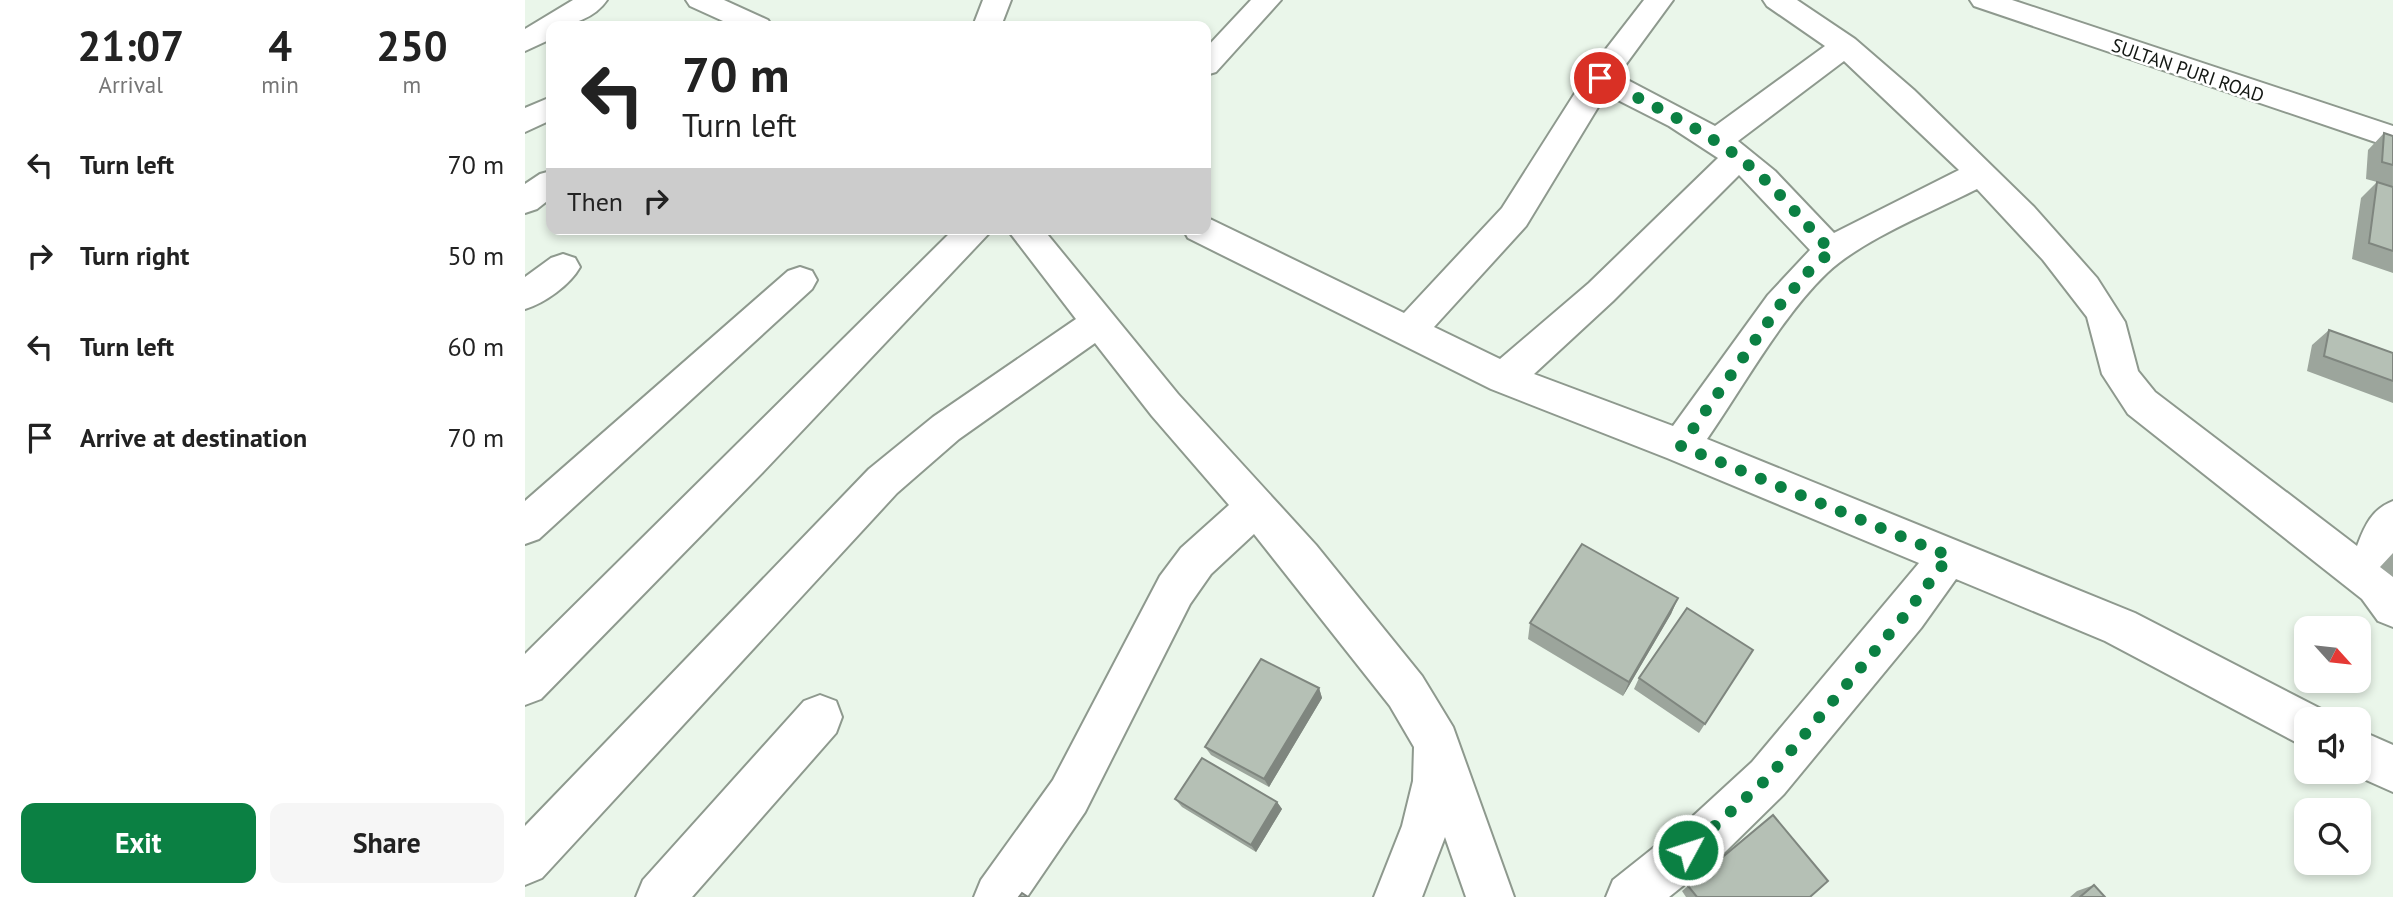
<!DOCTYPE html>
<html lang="en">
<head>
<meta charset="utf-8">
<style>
	:root { --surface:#fff; --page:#f6f6f6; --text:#222; --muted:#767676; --accent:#0b8043 }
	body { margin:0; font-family:"PT Sans",sans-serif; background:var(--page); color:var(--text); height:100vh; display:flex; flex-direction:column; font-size:26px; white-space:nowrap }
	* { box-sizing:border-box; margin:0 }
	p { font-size:23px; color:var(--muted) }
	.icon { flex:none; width:38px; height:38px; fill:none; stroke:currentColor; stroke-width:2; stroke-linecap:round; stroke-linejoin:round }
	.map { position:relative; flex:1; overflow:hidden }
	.side { display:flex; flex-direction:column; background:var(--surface); width:525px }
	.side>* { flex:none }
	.guide { position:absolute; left:21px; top:21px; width:665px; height:214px; border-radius:14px; box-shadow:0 4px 10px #0003; background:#fff; color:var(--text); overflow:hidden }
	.needle { width:46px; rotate:117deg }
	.tools { position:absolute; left:1769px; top:616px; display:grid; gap:14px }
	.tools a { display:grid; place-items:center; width:77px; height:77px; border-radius:14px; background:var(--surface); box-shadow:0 4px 10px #0003; font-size:35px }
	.pin { position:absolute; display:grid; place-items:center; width:60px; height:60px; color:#fff; margin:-30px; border:4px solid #fff; border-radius:50%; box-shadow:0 2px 7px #0007 }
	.me { position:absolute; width:77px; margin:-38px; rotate:50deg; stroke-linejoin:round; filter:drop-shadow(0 0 5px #0008) }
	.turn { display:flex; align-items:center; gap:24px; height:147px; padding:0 21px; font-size:32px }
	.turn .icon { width:91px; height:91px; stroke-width:2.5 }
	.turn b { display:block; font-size:49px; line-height:60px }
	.then { display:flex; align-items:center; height:66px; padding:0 21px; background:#0003; gap:14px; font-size:26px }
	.eta { display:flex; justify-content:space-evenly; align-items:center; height:119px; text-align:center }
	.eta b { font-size:42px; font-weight:700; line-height:49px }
	.cta { display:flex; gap:14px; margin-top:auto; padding:14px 21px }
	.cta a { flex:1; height:80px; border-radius:14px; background:var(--accent); color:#fff; font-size:28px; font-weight:700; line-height:80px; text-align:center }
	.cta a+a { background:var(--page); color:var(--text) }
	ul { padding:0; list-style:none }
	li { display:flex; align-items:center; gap:21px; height:91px; padding:0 21px }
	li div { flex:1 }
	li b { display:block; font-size:26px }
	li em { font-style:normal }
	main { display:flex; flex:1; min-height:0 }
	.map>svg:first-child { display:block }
</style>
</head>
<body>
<main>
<section class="side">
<div class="eta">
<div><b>21:07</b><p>Arrival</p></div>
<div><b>4</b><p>min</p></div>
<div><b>250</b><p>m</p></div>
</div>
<ul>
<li><svg class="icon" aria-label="left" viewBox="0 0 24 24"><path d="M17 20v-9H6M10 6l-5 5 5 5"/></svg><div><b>Turn left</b></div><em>70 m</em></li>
<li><svg class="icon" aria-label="right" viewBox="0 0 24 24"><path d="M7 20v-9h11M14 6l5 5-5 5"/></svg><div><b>Turn right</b></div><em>50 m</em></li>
<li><svg class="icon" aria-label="left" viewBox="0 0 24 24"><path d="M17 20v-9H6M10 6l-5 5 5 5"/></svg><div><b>Turn left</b></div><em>60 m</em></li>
<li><svg class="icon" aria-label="arrive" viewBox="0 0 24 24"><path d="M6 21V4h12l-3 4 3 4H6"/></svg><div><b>Arrive at destination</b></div><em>70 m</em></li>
</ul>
<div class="cta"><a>Exit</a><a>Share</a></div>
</section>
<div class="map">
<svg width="1868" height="897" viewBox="0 0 1868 897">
	<rect width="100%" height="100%" fill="#eaf6ea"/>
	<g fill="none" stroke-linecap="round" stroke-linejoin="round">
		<g stroke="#8e998e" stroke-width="4">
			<path id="street" d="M48,0H82C70,18 46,26 26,26V39L0,51V29Z
				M161,0H199L243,20L247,26H209L165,6Z
				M458,0H486L476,26H448Z
				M726,0H756L691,72L681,75V48Z
				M1119,0H1148L1093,75L1190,126L1300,46L1242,6L1238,0H1272L1330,39L1389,90L1509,207L1572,278L1600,322L1613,371L1630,392L1832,546C1840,525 1847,509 1868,501V627L1853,621L1837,599L1603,414L1577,374L1562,317L1518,260L1452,189C1407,212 1338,239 1302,273C1257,316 1218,387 1182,439L1610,613L1798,710L1802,719H1782V748L1580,641L1431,579L1396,628L1259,794L1200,852L1144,897H1081L1088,880L1166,818L1227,762L1394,563L1142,458L966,389L663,238L658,229H681V218L687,220L879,313L977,208L1064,71ZM1319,61L1434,170L1309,233L1250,171L1213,141ZM1081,94L1144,126L1193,158L1064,283L975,359L909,327L1001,226ZM1214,175L1285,250L1243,295L1148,426L1009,374L1088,301Z
				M1445,0H1487L1868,126V148L1449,6Z
				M26,97V120L0,132V108Z
				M26,171V198L12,209L0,213V184L15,174Z
				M429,229H468L238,472L16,699L0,705V654Z
				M482,229H518L653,394L791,545L897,676L928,727L989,897H941L920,837L897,897H849L877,826L888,781L889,747L865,706L729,534L686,574L665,604L560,812L502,897H449L456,880L528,780L635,576L656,548L704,505L627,416L570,343L434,439L372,493L17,878L0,885V826L344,469L408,417L551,319Z
				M38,254L50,258L55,267C45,285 20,303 0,309V277L26,258Z
				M275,267L287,271L292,280L287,289L14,539L0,544V501L263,271Z
				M295,695L311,701L317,717L311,733L167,897H111L118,880L279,701Z
				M1834,730L1868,745V792L1823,772H1834Z"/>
		</g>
		<use href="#street" fill="#fff" fill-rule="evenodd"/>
	</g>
	<path fill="#9ca59c" d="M1859,133L1868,136V273L1827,259L1836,198L1852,182L1841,179L1843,150Z
		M1804,330L1868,353V403L1782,371L1787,345Z
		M1868,553V577L1855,567Z
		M1153,598L1146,614L1098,696L1003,639L1005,623Z
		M1228,650L1174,733L1109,689L1114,678Z
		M794,688L797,698L744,787L686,755L680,747Z
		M650,799L752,802L757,809L731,852L657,807Z
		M1248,815L1285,897H1161L1157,891Z
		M1569,885L1580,897H1545L1552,891Z"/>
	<path fill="#7f867f" d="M1153,598L1146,614L1098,696L1104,682Z
		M794,688L797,698L744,787L739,779Z
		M752,802L757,809L731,852L726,845Z"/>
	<path fill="#b5c0b5" stroke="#7f867f" stroke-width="2" d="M1859,133L1868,136V165L1857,162Z
		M1852,182L1868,187V251L1844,243Z
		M1804,330L1868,353V381L1799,356Z
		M1057,544L1153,598L1104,682L1005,623Z
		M1162,608L1228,650L1180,724L1114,678Z
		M736,659L794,688L739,779L680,747Z
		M677,758L752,802L726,845L650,799Z
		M1248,815L1303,881L1285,897H1172L1163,886Z
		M1569,885L1580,897H1555Z
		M497,893L503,897H494Z"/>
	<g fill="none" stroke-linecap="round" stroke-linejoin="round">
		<path stroke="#0b8043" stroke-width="12" stroke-dasharray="0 21.6" d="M1075,78C1127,106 1183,130 1228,169C1257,194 1281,225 1307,252L1290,264L1255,305L1156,446L1424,556L1381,614L1243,778L1163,850"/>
	</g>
	<g text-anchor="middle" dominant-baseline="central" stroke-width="5" stroke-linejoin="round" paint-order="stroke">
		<g font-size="19" fill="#121612" stroke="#fff">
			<text transform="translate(1663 70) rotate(19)">SULTAN PURI ROAD</text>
		</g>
	</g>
</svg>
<div class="tools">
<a><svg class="needle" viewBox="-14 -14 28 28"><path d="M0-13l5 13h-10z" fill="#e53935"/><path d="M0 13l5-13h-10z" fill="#767676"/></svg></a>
<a><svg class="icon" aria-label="sound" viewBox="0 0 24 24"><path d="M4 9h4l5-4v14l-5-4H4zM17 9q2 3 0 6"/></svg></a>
<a><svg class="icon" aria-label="search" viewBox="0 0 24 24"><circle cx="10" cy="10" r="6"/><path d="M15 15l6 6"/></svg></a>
</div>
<div class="pin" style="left:1075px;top:78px;background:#d93025"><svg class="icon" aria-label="arrive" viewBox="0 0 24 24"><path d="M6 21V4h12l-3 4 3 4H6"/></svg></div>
<svg class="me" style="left:1163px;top:850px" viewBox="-20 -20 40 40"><circle r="17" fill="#0b8043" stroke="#fff" stroke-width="3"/><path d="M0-11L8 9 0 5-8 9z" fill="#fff"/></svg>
<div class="guide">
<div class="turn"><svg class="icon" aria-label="left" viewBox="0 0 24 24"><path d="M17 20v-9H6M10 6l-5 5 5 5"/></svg><div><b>70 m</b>Turn left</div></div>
<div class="then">Then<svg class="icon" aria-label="right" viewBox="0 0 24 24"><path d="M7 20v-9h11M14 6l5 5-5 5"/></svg></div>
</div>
</div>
</main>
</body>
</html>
